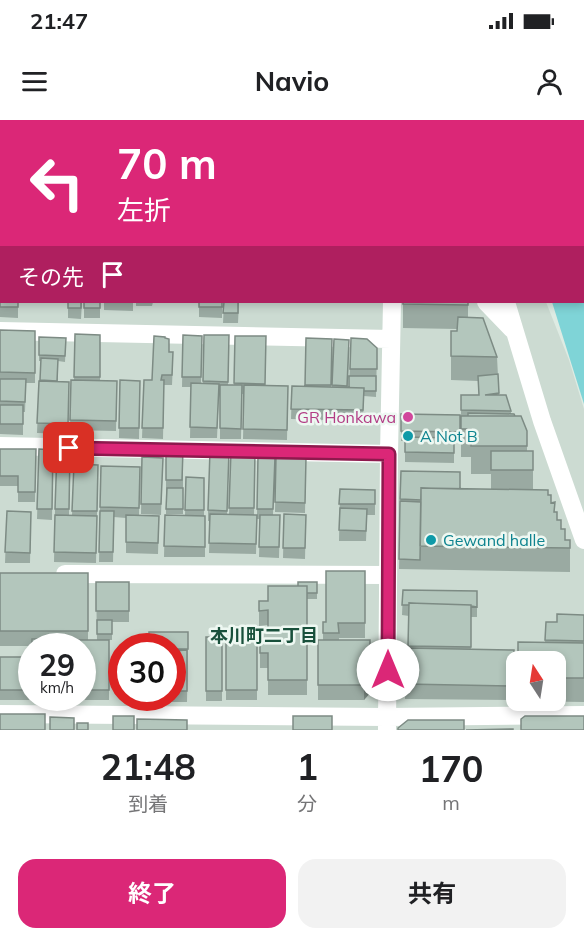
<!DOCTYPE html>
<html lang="ja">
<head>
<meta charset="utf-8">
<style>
	:root { --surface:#fff; --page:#f2f2f2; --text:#202124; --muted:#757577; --accent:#db2777 }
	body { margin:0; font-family:Mulish,"Noto Sans JP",sans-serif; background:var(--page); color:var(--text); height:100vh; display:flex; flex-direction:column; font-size:22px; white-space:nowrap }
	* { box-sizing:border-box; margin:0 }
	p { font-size:20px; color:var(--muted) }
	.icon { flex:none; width:33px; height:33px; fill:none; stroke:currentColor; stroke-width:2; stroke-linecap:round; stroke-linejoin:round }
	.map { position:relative; height:610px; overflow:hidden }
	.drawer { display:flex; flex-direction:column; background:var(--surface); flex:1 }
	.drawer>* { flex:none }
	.hud { position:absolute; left:0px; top:0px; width:585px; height:183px; box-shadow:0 3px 9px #0003; background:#db2777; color:#fff; overflow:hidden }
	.needle { width:39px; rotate:348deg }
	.fabs { position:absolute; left:506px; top:531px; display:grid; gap:12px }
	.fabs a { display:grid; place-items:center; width:60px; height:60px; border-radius:12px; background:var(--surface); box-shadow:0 3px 9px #0003; font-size:30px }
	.speed { position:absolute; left:18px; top:513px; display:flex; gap:12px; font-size:30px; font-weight:700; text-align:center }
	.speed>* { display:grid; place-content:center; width:78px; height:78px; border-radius:50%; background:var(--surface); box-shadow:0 3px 9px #0003; line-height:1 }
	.speed small { font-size:15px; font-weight:400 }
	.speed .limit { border:9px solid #d22; background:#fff; color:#111 }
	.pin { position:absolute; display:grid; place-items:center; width:51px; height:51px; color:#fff; margin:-26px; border-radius:12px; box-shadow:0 3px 9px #0006 }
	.me { position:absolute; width:66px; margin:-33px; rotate:0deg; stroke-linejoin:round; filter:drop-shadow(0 0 4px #0008) }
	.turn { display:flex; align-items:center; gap:21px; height:126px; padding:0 18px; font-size:27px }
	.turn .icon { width:78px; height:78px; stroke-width:2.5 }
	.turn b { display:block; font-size:42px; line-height:51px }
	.then { display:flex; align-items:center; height:57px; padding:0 18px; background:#0003; gap:12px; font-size:22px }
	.eta { display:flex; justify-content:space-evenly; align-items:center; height:102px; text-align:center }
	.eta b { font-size:36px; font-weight:700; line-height:42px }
	.action { display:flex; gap:12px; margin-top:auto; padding:12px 18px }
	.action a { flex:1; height:69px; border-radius:18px; background:var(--accent); color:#fff; font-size:24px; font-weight:700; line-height:69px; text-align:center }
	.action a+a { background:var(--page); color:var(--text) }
	.status { display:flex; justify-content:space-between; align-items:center; height:42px; padding:0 30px; background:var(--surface); direction:ltr }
	.status svg { height:16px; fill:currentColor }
	header { display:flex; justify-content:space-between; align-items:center; height:78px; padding:0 18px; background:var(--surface); font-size:27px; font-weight:700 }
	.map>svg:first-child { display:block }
</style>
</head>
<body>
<div class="status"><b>21:47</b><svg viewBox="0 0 49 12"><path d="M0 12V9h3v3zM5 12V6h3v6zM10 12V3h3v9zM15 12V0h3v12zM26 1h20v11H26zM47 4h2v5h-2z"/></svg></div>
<header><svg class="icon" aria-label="menu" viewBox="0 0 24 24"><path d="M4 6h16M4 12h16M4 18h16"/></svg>Navio<svg class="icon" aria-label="person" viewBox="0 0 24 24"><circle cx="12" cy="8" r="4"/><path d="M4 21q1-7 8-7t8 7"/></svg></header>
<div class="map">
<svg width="584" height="610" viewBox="0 0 584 610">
	<rect width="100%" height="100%" fill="#deebe3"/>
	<path fill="#ccdbd2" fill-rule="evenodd" d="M0,0H476L477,1L2,2V182H546L569,240L584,289V610H0ZM32,526H82V578H32ZM122,526H172V578H122ZM516,542H555V580H516Z"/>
	<path fill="#7fd4d7" d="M493,0H584V284L552,182H584V2H493Z"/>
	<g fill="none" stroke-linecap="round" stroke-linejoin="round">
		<path stroke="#fff" stroke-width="18" d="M392,0V2
			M413,0V2
			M435,0L436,2
			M0,75H2
			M486,182L512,209
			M506,182L542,301L584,420
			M0,211L391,219
			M0,326L389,334
			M65,454L388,455
			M0,594L387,597L584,595
			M387,610L389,334L392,182"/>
	</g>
	<path fill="#9aaaa2" d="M0,0L2,2V63H0Z
		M0,82H2V182H18V198L0,197Z
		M68,182H82L81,199L68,198Z
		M84,182H100V198H84Z
		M104,182H133V191L104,190Z
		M136,182H153L152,186H136Z
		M199,182H222V198L199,197Z
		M224,182H239L238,203H223Z
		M403,182H468V198L497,237L499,275L511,291V294L515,296L527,311V331H533V370L548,375L565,420H570V452L399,449L401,351L460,369H491V354H471V337H461V275H479L478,261L451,260V211H457V209L403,208Z
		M0,210L35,211V263H26L25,292H23V315L0,314Z
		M75,214L100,215V261H117L116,311L70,310L71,260H74Z
		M183,215L202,216L201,264H203L204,215H229L228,265H234L235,216H266L265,265L288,266L287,320L243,319L244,274H242L241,319H220V272H219L217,318H190L191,267H182Z
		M39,217L66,218L65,242L58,241V261L69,262L68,314L37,313L39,261H40L41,241H39Z
		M306,218L332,219L331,267H332L334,219L349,220L348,268H349L351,218L377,228L376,277L364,276L363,301L291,299L292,266L305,267Z
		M169,232L173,242L172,265H164L163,319L142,318L144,260H152Z
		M120,260L140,261L139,319L119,318Z
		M401,294L460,295V322H454V343L405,342V321H401Z
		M0,329H36L35,382H18V366H0Z
		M39,329L53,330L52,400L37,399Z
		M166,329H183V394H166Z
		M70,331L69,395H72L74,344L98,345L96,443L54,442L55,389Z
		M229,331L227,395H229L231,331L255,332L254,395H257L258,336L275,337L273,395H280L279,438L259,437L260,399H257L256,434L209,433L210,401H208V390Z
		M142,337L163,338L161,395L141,394Z
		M276,337L306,338L305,393L275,392Z
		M140,347L139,395L159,396L158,434L126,433V398L114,397L113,442H99L100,387Z
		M186,357L204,358V396H205V437H164L165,395H185Z
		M340,369L375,370V395H367L366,421H339Z
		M7,391L31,392L30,443H5Z
		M284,394L306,395L305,439L283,438Z
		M365,451V518H339V520L370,573L364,580H318V520H323V502H326Z
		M0,453H88V520H109V580H76V578H82V526H0Z
		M96,462H129V502H112V520H97Z
		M317,462V479H307V575H268V548H260V511H268V505L259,506V481H268L298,466Z
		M403,470L477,471V497H471V529L514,530V580L405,579L406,528H408L409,496L402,495Z
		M584,495V582L518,581V580H555V542L545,522L546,502H557Z
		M188,512L187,582H170V578H172V526Z
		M206,517H222V581H206Z
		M226,519H257V580H226Z
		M0,537H30V580H0Z
		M32,578H55V580L32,581Z
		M58,578H74V581H58Z"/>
	<path fill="#7d8b84" d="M370,559V573L364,580V565Z"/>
	<path fill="#b3c6bc" stroke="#7d8b84" stroke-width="1.5" d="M0,0H37V2H2V48H0Z
		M67,0H112V2H67Z
		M114,0H136V2H114Z
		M153,0H165V2H153Z
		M171,0H205V2H171Z
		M209,0H250V2H209Z
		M254,0H273V2H254Z
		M275,0H338V2H275Z
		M0,82H2V112H0Z
		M0,117H2V148H0Z
		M0,150H2V182H18V187H0Z
		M68,182H81V188H68Z
		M84,182H100V188H84Z
		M199,182H222V187H199Z
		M224,182H238V193H223Z
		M403,182H468V185L403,184Z
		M458,197L483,198L497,237L451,236V211H457Z
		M0,210L35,211V253L0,252Z
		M75,214L100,215V257H74Z
		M183,215L202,216L201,257H182Z
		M204,215H229L228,262L203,261Z
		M154,216L165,217V218L169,219V232H173L172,255H162L161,260H164L163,308H142L144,260H152Z
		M235,216H266L265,264L234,263Z
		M39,217L66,218L65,236L39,235Z
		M306,218L332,219L331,265H305Z
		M351,218L367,219L377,228V249H350Z
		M334,219L349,220L347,266L332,265Z
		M41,238L58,239L57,261L40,260Z
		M498,254L499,273L485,275H506L511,291L461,290V275H479L478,256Z
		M349,256H376V271H364V268H349Z
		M0,259H26L25,282L0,281Z
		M71,260L117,261L116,301L70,300Z
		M120,260L140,261L139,308H119Z
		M39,261L69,262L68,304L37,303Z
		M191,263L219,264L217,308L190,307Z
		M220,265H242L241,309L220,308Z
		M244,265L288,266L287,310L243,309Z
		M292,266L364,268L363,290L291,289Z
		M0,285H23V304H0Z
		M468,293L514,294L515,296H468Z
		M401,294L460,295V312L401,311Z
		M461,296H521L527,311V326H471V309H461Z
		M405,317L454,318V333L405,332Z
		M0,329H36L35,372H18V356H0Z
		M39,329L53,330L52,389H37Z
		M166,329H183L182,360H166Z
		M57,331H70L69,389H55Z
		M210,331H229L227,391L208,390Z
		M231,331L255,332L254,388H229Z
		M491,331H533V350H491Z
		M258,336L275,337L273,389H257Z
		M142,337L163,338L161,384H141Z
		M276,337L306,338L305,383L275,382Z
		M74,344L98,345L97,391H72Z
		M101,346L140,347L139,388L100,387Z
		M401,351L460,352V369L421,368V380L400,379Z
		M186,357L204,358V390H185Z
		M167,368H183V389H166Z
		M421,368L548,370V375H551V383L555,382L554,392H557V400H561V409H565V420H570V428L420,426Z
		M340,369L375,370V384H339Z
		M400,381L421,382L420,440L399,439Z
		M340,388L367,389L366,411L339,410Z
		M7,391L31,392L30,433L5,432Z
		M100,391H114L113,432H99Z
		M210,394L257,395L256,424L209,423Z
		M284,394L306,395L305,428H283Z
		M55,395L97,396L96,433L54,432Z
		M126,395L159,396L158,423L126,422Z
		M165,395L205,396V427L164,426Z
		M260,395H280L279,427H259Z
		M326,451H365V503H338L339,513H323V502H326Z
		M0,453H88V511H0Z
		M96,462H129V491H96Z
		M298,462H317V473H307V466H298Z
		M268,466H307V560H268V533H260V511H268V490L259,491V481H268Z
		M403,470L477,471V487L471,486V485L409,483V485H402Z
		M409,483L471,485V527L408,526Z
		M557,494L584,495V521L545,520L546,502H557Z
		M97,500H112V514H97Z
		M149,512H188V529H172V526H149Z
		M206,517H222V571H206Z
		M32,519H55V526H32Z
		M226,519H257V570H226Z
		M58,520H74V526H58Z
		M77,520H109V570H82V526H77Z
		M318,520H370V559L364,565H318Z
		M518,522L584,523V558H555V542H518Z
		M406,528L514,530V566L405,564Z
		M187,530V571H172V531Z
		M0,537H30V570H0Z
		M0,594H45V610H0Z
		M113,596H134V610H113Z
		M293,596H332V610H293Z
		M525,596H584V610H521V599Z
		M50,597L74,598V610H50Z
		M137,599L187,600V610H137Z
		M408,600H464V610H398V608Z
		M77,603H88V610H77Z
		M513,609V610H466Z"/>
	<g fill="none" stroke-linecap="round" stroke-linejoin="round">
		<g stroke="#8e194d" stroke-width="15">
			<path id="route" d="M69,328L389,334L388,550"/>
		</g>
		<use href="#route" stroke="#db2777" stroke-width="10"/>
	</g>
	<circle fill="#d1479c" stroke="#eef8f2" stroke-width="2" cx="408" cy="297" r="6"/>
	<g fill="#0f9aa8" stroke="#eef8f2" stroke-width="2">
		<circle cx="408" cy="316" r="6"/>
		<circle cx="431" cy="420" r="6"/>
	</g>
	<g text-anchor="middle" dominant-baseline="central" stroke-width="5" stroke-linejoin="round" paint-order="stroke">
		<g font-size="16" fill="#b23c85" stroke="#eef8f2" text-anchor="end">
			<text x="396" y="297">GR Honkawa</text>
		</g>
		<g font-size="16" fill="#0d838f" stroke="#eef8f2" text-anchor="start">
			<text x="420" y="316">A Not B</text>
			<text x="443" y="420">Gewand halle</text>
		</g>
		<g font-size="18" font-weight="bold" fill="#18503b" stroke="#eef8f2">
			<text x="264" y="515">本川町二丁目</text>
		</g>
	</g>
</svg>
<div class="fabs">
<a><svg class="needle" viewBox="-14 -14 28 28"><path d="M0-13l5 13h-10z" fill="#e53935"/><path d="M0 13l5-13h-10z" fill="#757577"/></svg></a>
</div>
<div class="speed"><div>29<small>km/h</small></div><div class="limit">30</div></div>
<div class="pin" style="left:69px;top:328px;background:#d93025"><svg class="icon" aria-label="arrive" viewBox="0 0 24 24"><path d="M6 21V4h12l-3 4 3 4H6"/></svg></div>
<svg class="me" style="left:388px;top:550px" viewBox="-20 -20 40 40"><circle r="19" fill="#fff"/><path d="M0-13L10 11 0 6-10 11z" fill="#db2777"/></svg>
<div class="hud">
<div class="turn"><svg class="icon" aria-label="left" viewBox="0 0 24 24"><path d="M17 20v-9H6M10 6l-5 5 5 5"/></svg><div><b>70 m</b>左折</div></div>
<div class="then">その先<svg class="icon" aria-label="arrive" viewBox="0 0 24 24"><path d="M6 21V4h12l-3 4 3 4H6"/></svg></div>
</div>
</div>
<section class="drawer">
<div class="eta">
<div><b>21:48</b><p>到着</p></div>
<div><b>1</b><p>分</p></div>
<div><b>170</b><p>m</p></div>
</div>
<div class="action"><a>終了</a><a>共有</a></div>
</section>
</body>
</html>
